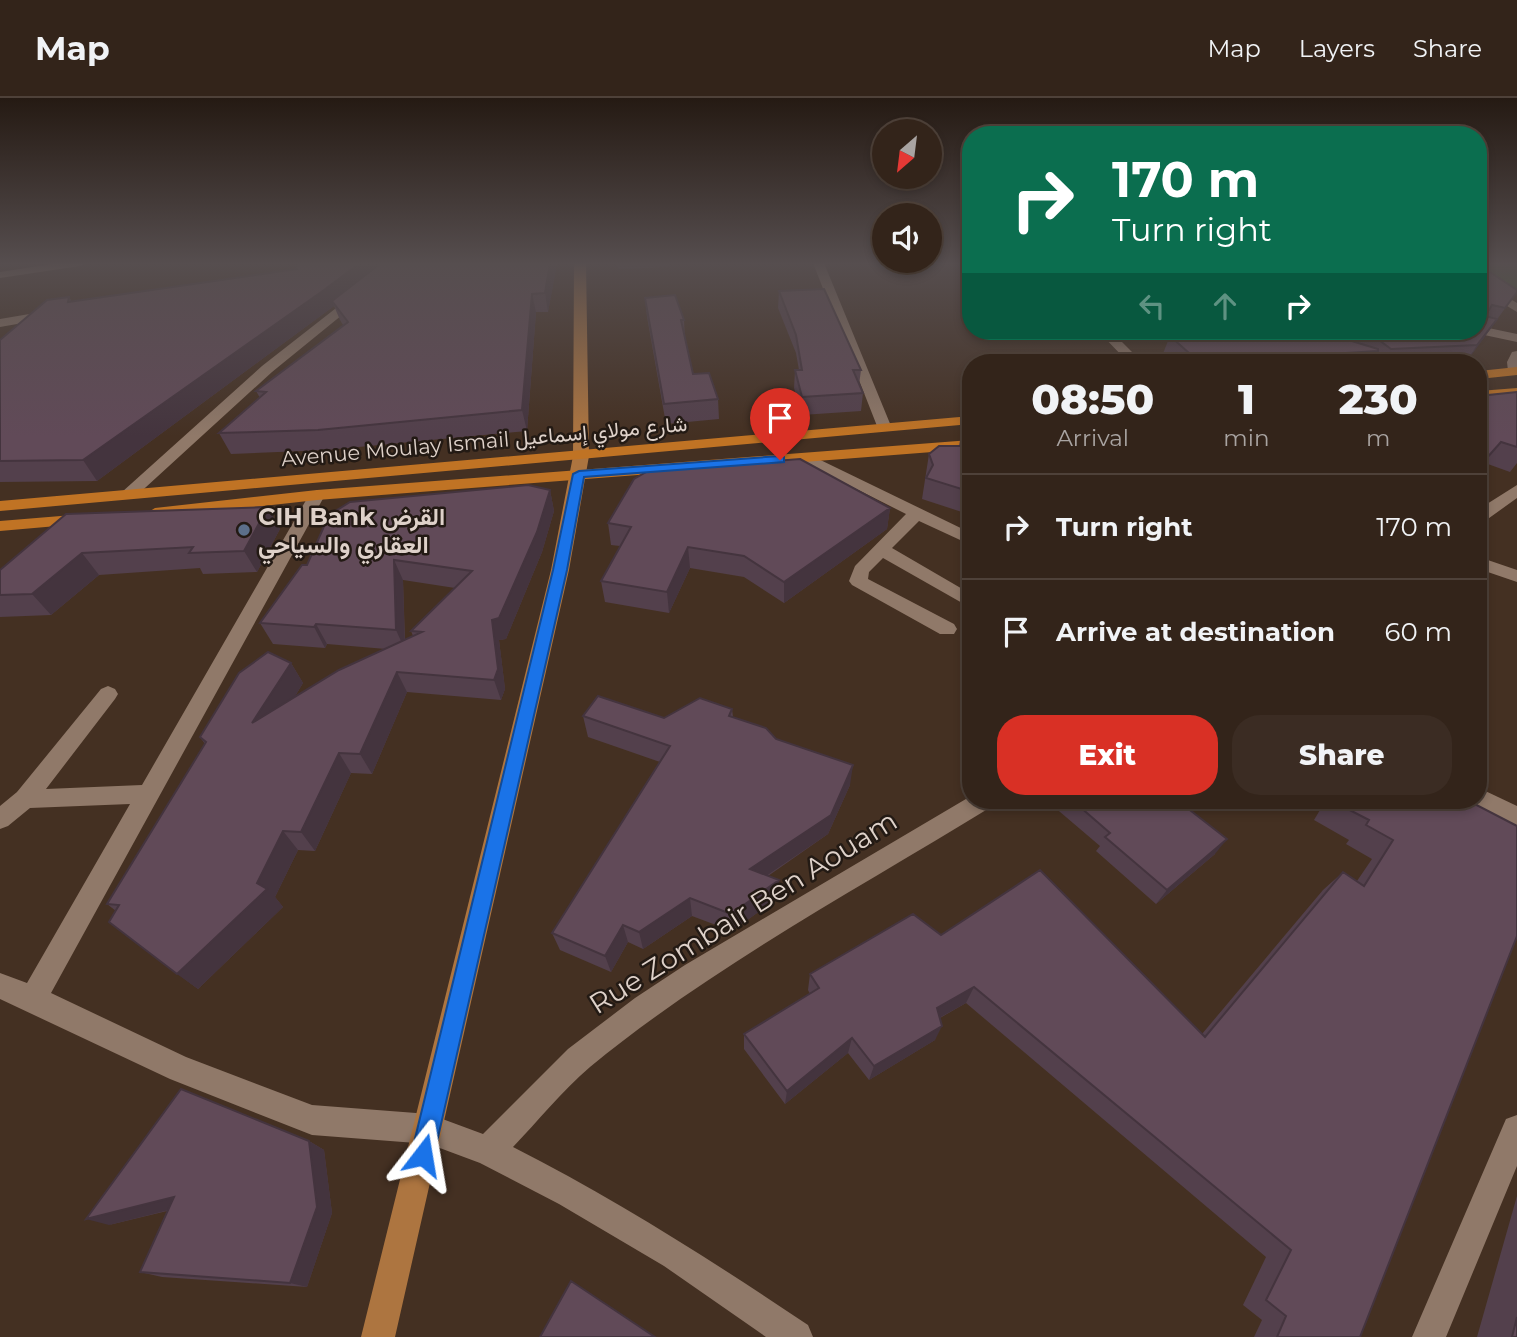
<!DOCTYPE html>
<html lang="en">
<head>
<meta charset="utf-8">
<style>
	:root { --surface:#33241a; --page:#3b2c23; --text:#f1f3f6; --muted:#a9a4a2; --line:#4e4139; --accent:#d93025 }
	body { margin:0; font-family:Montserrat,Vazirmatn,sans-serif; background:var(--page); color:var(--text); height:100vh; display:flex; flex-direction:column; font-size:26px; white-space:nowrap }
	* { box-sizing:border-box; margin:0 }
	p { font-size:23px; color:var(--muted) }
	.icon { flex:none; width:38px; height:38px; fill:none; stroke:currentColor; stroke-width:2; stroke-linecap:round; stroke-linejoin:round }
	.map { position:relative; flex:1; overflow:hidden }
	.drawer { position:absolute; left:962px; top:256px; width:525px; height:455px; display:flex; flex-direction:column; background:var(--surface); border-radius:28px; box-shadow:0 4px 10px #0003,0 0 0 2px var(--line) }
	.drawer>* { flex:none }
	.top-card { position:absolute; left:962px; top:28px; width:525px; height:214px; border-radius:28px; box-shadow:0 4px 10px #0003,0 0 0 2px var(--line); background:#0b6e4f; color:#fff; overflow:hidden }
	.needle { width:46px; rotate:208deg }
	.tools { position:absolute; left:872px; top:21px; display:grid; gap:14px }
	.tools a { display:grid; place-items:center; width:70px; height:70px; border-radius:50%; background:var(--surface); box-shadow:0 4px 10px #0003,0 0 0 2px var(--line); font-size:35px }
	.pin { position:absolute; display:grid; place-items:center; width:60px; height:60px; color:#fff; margin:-72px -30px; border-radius:50% 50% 50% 0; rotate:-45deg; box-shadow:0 0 7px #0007 }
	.pin .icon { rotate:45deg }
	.me { position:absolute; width:77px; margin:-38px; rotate:14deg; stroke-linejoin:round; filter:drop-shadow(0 0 5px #0008) }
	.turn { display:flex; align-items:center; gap:24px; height:147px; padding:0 35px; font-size:32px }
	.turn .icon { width:91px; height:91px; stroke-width:2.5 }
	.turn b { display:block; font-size:49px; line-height:60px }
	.lanes { display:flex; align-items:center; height:66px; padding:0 35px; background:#0003; justify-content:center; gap:35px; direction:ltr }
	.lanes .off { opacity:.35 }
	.eta { display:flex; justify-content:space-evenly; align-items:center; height:119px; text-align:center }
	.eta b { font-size:42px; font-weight:800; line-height:49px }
	.button { display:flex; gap:14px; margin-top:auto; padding:14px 35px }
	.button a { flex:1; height:80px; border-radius:28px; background:var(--accent); color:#fff; font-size:28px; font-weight:800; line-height:80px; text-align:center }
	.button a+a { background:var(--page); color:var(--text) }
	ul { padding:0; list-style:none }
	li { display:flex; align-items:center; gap:21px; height:105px; padding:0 35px; border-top:2px solid var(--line) }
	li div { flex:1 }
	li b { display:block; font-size:26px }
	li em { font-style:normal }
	header { display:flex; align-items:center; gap:42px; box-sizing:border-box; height:98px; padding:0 35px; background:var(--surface); border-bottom:2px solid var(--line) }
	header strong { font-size:33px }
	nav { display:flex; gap:38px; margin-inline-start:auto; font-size:24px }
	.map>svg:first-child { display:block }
</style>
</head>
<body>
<header>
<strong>Map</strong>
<nav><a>Map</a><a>Layers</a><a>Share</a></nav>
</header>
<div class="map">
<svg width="1517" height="1239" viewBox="0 0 1517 1239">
	<rect width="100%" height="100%" fill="#443022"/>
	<path fill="#3d572c" d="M1479,165H1517V191L1479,167Z"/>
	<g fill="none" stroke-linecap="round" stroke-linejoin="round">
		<path fill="#907969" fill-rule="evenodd" d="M59,165H86L80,168L0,180V174Z
			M385,165H396L385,182L272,274L134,400H122L120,397L122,394L262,268L377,178Z
			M813,165H824L891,328L889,331L884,332L877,328Z
			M1479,182L1517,205V214L1479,191Z
			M53,212L59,216L57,219L0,229V221Z
			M1479,228L1517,236V244L1475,235L1473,233H1479Z
			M1098,233H1111L1142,264H1128Z
			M1517,253V277H1515L1508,273L1507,264L1512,254Z
			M806,355L971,435V447L919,423L892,450L971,496V510L883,460L869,474L868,481L954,526L957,531L954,536H940L852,487L849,483L855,468L906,416L801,363L798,360L801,357Z
			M1517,387V400L1485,423L1479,424V411Z
			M317,392L325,397L51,895L186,959L312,1007L429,1016L483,1036L568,951L635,900L685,867L971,698V702H994L991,709C856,792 713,868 590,969C562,993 538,1023 513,1049C617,1102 711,1162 808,1227L813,1239H766L664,1168L559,1106L480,1065L429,1046L312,1037L170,981L0,901V875L27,885L130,706L30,710L8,728L0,731V708L17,694L101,591L108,588L115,591L118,596L115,601L46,691L142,687L309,397Z
			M1479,459L1517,472V484L1479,471Z
			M1479,690L1517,708V729L1471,706L1469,702H1479Z
			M1517,1017V1068L1446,1239H1412L1506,1021Z"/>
		<path fill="#ad7540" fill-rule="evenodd" d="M574,165H586L589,358L569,472L395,1239H361L551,472L573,358Z"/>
		<path fill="#c07324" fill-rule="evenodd" d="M1517,269V277L1479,281V273Z
			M1517,290V298L1479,301V293Z
			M971,318V326L0,413V403Z
			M971,342V351L317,402L155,420L147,415L155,410L317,392Z
			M85,416L91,417L93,421L91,425L0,433V423Z"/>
	</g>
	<path fill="#53404c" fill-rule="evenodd" d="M296,165H557L548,214H536L527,333L327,352L231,356L219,335L260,300L256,293L343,227L340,222L334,208L97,383L0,384V242L69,199L72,204L297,171Z
		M617,165H670V169L618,171Z
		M1479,167L1517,194L1466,264H1169L1162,258L1170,238L1342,240L1333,233H1479Z
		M779,193L861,272L859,287L863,295L861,313L802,317L794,290L795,272H799L796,255L778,210Z
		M645,200L684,222L685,241L693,276L718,301L719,321L666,326L647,219Z
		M1517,294V365L1510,374L1485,365L1479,371V298Z
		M961,337H971V417L922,401L929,356L959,348Z
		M550,392L554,413L542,454L506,541L499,542L505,591L501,602L407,594L372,676L351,675L315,753L298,752L275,799L283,809L198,891L109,824L116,813L107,806L205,646L200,639L291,565L303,585L294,600L386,551L327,546L325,550L273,546L260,525L307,467ZM403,482L455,490L411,533L413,538L405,542Z
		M268,409L280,431L257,474L203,476L200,470L99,477L51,517L0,519V472Z
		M890,410L887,431L784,505L744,479L690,470L669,515L605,504L601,483L620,448L611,447L608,425Z
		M732,611L733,619L776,641L850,687L828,736L768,778L779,782L778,800L732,833L692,818L643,851L628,844L611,874L560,852L552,835L660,664L588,639L583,618L664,620Z
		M1046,702H1177L1215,756L1156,806L1096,753L1100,748Z
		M1326,702H1467L1360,1239H1254L1262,1222L1243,1207L1266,1159L966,905L940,920L935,942L869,982L848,955L785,1006L744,951V936L810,896L808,892L810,876L941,837L1202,936L1323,792L1343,774L1357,783L1372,761L1346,746L1349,742L1314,722Z
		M309,1043L324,1052L332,1115L307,1189L162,1179L140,1174L167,1113L109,1127Z
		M1517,1098V1239H1477Z"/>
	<path fill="#44343e" d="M360,165H382L332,203L334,208L97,383L83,362Z
		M550,165H557L548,214L545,195Z
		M532,196L536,214L527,333L522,312Z
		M1497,221L1484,240L1466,264L1477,247Z
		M550,392L554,413L542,454L506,541L499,542L505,591L501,602L494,582L492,522Z
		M268,409L280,431L257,474L244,453Z
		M890,410L887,431L784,505V484Z
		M688,449L690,470L669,515L667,494Z
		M82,455L99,477L51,517L32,496Z
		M394,462L403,482L405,552L396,532Z
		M316,526L327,546L325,550L314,529Z
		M291,565L303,585L267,645L252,625Z
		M397,574L407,594L372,676L360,656Z
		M339,655L351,675L315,753L301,734Z
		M853,667L850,687L828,736L750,789V771Z
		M283,733L298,752L275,799L283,809L198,891L177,876L257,785Z
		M1227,741L1215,756L1156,806L1167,792Z
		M779,782L778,800L732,833L731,816Z
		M690,800L692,818L643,851L639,834Z
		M623,827L628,844L611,874L605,858Z
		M974,889L966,905L930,925L937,910Z
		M942,928L935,942L869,982L874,968Z
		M852,940L848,955L785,1006L787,993Z
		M309,1043L324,1052L332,1115L307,1189L290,1185Z
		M174,1099L193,1106L109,1127L86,1121Z"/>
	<path fill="#614a58" stroke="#44343e" stroke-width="2" d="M296,165H360L324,192L83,362L0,363V242L47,202L69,199L68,204L297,171Z
		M381,165H550L545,195L532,196L522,312L318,332L219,335L266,294L256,293L348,224L332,203Z
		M1479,167L1517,192V194L1505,210L1492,207L1489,212L1483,213L1485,218L1497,221L1477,247L1391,251L1367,233H1479Z
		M824,191L861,272H853L863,295L802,299L795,272H802L796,237L779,193Z
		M675,197L684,222H681L693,276L709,275L718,301L664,306L645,200Z
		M1206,233H1319L1378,251V253L1199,264L1170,238Z
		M1517,294V349L1501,344L1485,362L1479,360V298Z
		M961,337H971V341Z
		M939,348H971V394L926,380L933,367L929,356Z
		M800,361L890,410L784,484L744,458L688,449L667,494L601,483L631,429L608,425L634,381L648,373Z
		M528,387L550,392L537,434L499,520L492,522L498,571L494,582L397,574L360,656L339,655L301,734L283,733L257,785L267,791L177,876L109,824L119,807L107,806L206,644L200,639L239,575L268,554L291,565L252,625L339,572L422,534L411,533L472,473L394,462L396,532L316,526L314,529L260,525L302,467H307L329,417L350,404Z
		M268,409L244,453L189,455L193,449L82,455L32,496L0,497V472L66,416Z
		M598,598L664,620L700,600L732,611L729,618L766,630L776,641L853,667L831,717L750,771L779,782L731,816L690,800L639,834L623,827L605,858L552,835L670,648L583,618Z
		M1072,702H1177L1227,741L1167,792L1105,739L1110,735Z
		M1333,702H1467L1517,728V838L1360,1239H1277L1286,1218L1266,1202L1291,1152L974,889L937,910L942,928L874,968L852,940L787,993L744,936L819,890L810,876L913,816L941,837L1040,772L1205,939L1343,774L1364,788L1393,742L1366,727L1369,722L1332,703Z
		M181,991L309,1043L317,1109L290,1185L140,1174L174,1099L86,1121Z
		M571,1183L655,1239H540Z
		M1517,1219V1239H1512Z"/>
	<linearGradient id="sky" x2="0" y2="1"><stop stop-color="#251a13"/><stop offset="0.49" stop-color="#564e4f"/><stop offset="1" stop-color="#564e4f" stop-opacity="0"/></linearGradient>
	<rect width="1517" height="338" fill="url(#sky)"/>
	<path fill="#1a73e8" stroke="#114b97" stroke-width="2" d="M780,358L784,359V364L584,379L567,472L434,1057L431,1065L423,1068L415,1065L411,1057L553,472L573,376L579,373Z"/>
	<circle fill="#5c6f8a" stroke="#231a14" stroke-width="2.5" cx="244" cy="432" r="7"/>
	<g text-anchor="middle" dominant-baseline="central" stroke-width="5" stroke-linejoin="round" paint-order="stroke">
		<g font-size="21" fill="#ded1c9" stroke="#231a14">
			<text transform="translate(484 343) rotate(-5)">Avenue Moulay Ismail شارع مولاي إسماعيل</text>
		</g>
		<g font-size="24" font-weight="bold" fill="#ded1c9" stroke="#231a14" text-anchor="start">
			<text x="258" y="418">CIH Bank القرض<tspan x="258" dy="28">العقاري والسياحي</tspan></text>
		</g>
		<g font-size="28" fill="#ded1c9" stroke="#231a14">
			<text transform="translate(743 814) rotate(-32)">Rue Zombair Ben Aouam</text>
		</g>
	</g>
</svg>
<div class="tools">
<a><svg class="needle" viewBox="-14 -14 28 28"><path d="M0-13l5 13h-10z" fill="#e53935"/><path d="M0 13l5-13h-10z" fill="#a9a4a2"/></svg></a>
<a><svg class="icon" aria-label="sound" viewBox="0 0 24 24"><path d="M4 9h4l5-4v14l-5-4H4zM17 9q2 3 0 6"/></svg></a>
</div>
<div class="pin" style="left:780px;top:362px;background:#d93025"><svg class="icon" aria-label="arrive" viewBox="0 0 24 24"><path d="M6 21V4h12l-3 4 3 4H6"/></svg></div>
<svg class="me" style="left:423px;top:1057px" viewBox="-20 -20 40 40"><path d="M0-17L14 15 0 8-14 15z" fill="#1a73e8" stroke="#fff" stroke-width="4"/></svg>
<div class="top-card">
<div class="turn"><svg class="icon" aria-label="right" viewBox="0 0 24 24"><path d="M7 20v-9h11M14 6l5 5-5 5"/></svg><div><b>170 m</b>Turn right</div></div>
<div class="lanes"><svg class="icon off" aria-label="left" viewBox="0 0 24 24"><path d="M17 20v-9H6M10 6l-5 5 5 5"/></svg><svg class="icon off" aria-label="ahead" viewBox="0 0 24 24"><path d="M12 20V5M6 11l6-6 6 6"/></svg><svg class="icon" aria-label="right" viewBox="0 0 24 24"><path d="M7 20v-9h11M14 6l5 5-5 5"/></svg></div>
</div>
<section class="drawer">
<div class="eta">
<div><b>08:50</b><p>Arrival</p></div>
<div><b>1</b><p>min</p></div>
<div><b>230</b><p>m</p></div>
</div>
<ul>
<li><svg class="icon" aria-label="right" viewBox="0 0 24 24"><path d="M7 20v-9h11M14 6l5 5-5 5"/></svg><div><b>Turn right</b></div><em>170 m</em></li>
<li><svg class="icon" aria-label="arrive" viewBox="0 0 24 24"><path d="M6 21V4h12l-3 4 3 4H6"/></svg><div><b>Arrive at destination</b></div><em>60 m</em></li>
</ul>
<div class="button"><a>Exit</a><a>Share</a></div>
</section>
</div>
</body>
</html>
